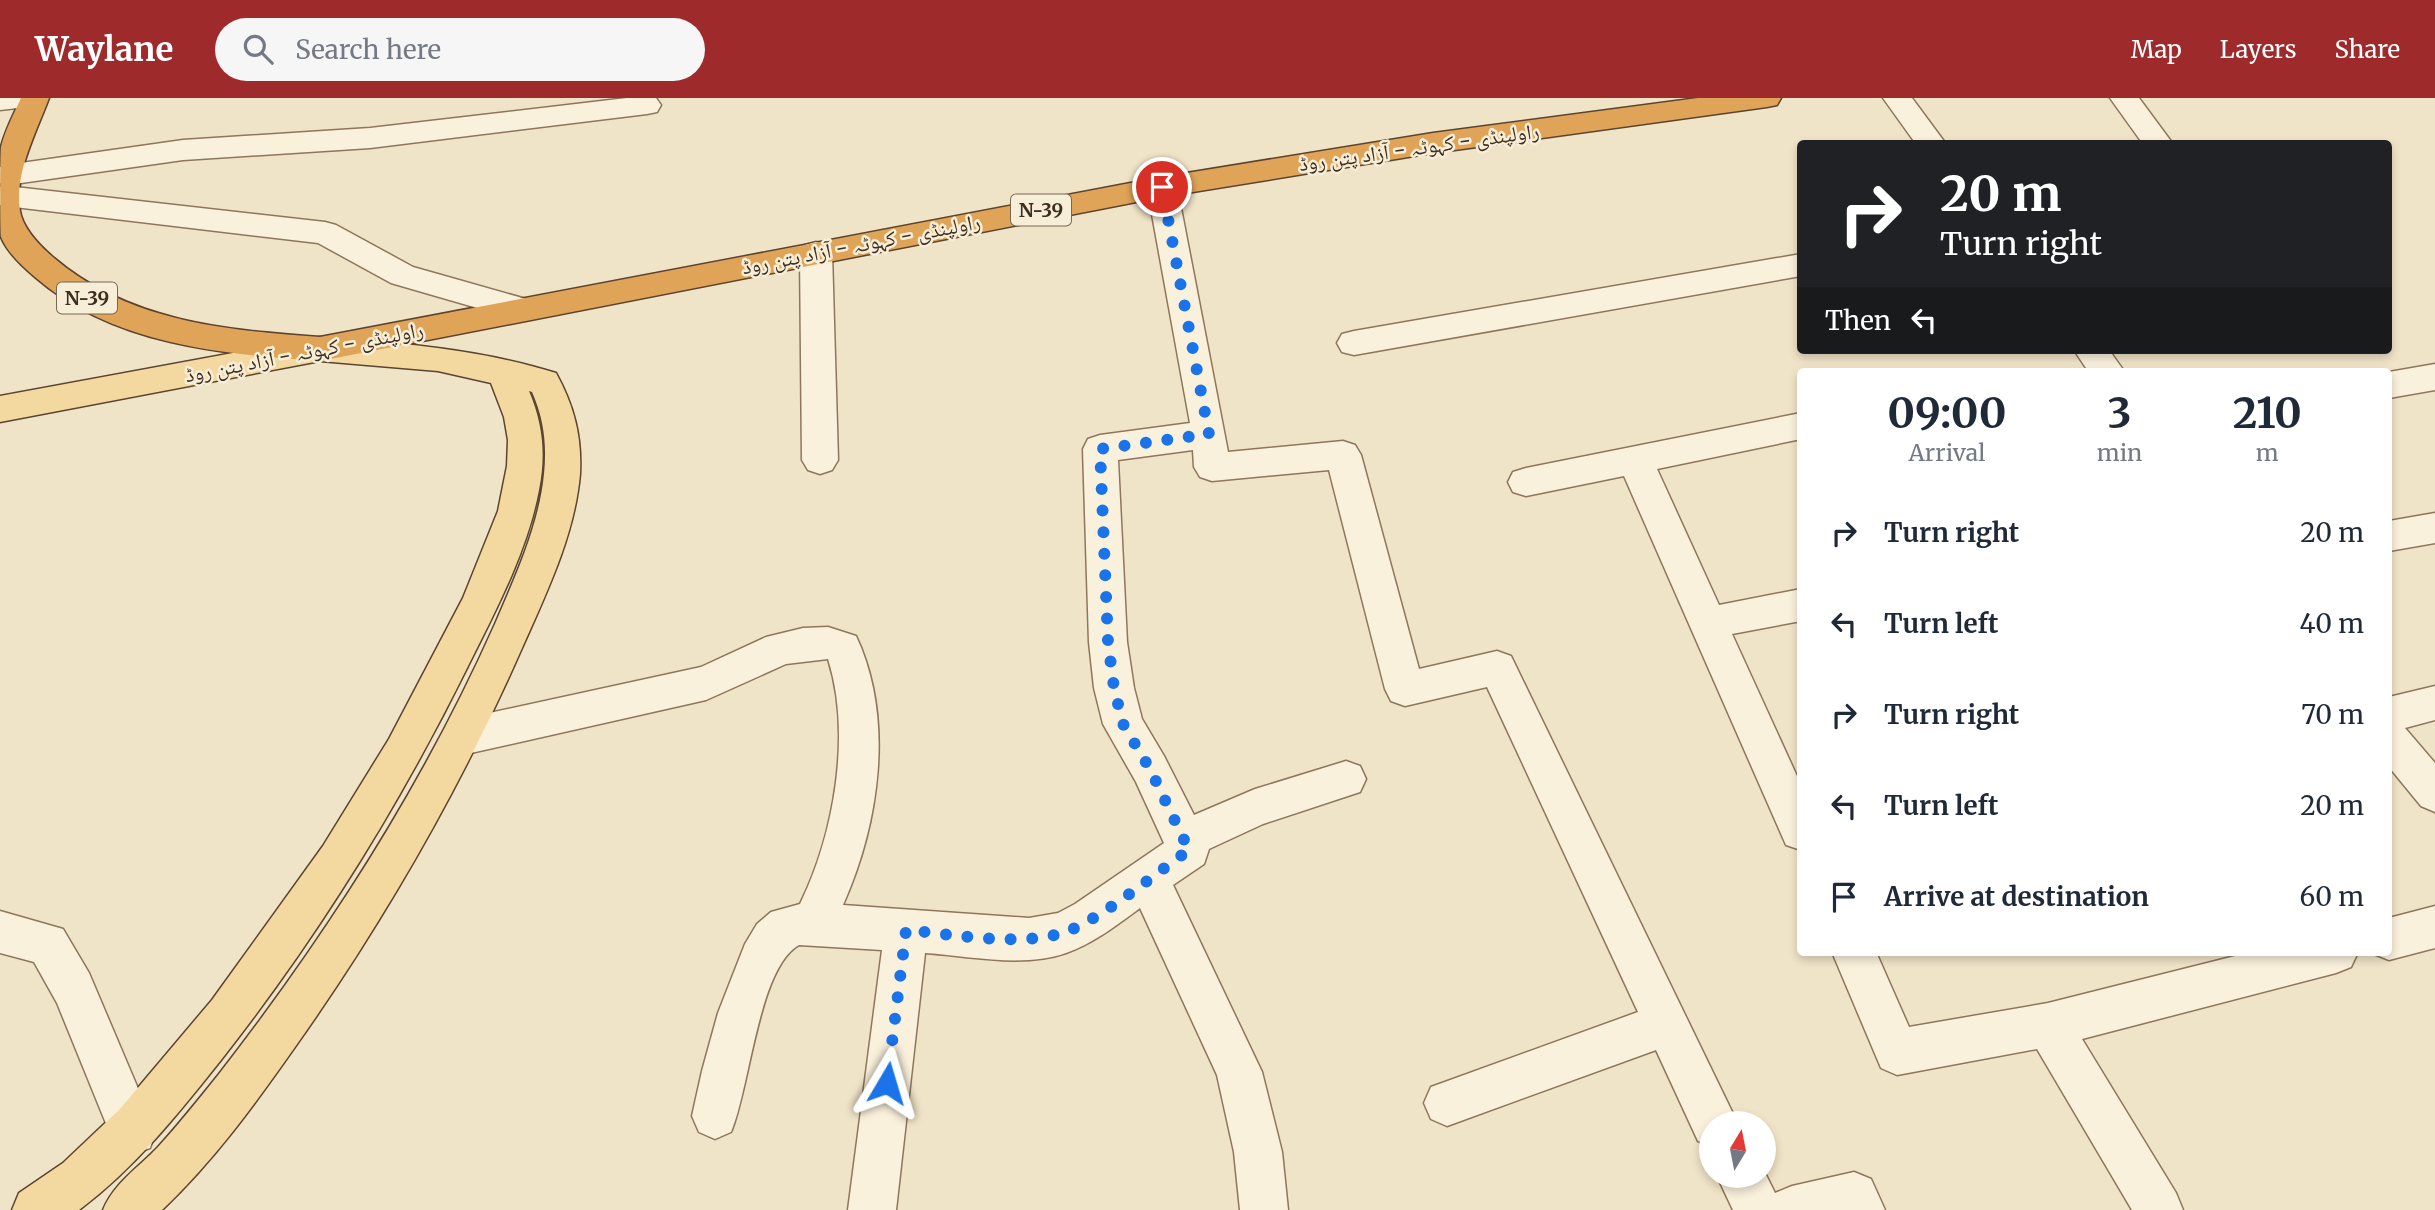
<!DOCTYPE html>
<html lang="en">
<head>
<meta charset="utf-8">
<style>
	:root { --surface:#fff; --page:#f6f6f7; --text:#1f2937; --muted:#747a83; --accent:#9e2a2b }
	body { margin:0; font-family:Merriweather,"Noto Naskh Arabic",serif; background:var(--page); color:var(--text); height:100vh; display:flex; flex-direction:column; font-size:26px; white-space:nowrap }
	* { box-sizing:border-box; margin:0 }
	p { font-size:23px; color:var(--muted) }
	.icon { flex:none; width:38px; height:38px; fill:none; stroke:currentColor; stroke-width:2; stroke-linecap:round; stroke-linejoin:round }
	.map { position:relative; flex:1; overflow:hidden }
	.sheet { position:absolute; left:1797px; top:270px; width:595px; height:588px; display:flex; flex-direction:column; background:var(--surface); border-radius:7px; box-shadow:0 4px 10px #0003 }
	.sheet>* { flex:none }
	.top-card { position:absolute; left:1797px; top:42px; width:595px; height:214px; border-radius:7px; box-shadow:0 4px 10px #0003; background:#202124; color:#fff; overflow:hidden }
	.needle { width:46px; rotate:10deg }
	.controls { position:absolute; left:1699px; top:1013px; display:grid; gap:14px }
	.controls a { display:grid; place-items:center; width:77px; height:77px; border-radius:50%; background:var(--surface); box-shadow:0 4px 10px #0003; font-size:35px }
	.pin { position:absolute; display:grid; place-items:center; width:60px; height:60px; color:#fff; margin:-30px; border:4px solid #fff; border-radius:50%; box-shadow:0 2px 7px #0007 }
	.me { position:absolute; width:77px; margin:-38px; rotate:7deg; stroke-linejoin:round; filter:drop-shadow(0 0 5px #0008) }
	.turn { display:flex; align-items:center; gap:24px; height:147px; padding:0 28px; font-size:32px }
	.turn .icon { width:91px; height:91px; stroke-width:2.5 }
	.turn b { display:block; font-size:49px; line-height:60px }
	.then { display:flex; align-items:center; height:66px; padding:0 28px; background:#0003; gap:14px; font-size:26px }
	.eta { display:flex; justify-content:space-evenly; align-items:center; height:119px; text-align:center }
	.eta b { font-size:42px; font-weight:700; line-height:49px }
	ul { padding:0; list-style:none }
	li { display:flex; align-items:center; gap:21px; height:91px; padding:0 28px }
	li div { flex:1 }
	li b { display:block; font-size:26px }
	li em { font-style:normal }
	header { display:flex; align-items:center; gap:42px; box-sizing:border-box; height:98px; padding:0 35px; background:var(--accent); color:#fff }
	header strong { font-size:33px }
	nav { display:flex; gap:38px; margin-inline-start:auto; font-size:24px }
	.search { width:490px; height:63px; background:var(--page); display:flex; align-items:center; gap:18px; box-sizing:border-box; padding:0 24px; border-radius:38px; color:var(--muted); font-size:26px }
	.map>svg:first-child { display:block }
</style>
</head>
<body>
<header>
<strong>Waylane</strong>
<div class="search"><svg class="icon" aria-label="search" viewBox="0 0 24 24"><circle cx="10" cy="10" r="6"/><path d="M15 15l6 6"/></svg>Search here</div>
<nav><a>Map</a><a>Layers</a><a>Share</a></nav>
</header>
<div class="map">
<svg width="2435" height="1112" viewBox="0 0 2435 1112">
	<rect width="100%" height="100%" fill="#f0e4c8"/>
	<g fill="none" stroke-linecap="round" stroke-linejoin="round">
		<g stroke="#8d765c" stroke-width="3">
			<path id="minor" d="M0,0H48L44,7L0,12Z
				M627,0H656L661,7L657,14L647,16L370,50L183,62L7,87L0,85V69L7,67L183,42L370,30Z
				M1883,0H1912L1946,46H1916Z
				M2110,0H2139L2173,46H2143Z
				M1162,79L1173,82L1177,89L1228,354L1343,343L1355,347L1361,357L1419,571L1497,553L1511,558L1738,1026H1712V1048L1698,1043L1656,952L1447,1028L1431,1021L1424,1005L1431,989L1638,914L1487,589L1405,608L1391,603L1385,591L1329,372L1212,383L1200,379L1194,369L1193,352L1118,362L1127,544L1134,590L1142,621L1164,658L1194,717L1255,691L1346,663L1360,668L1366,681L1360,694L1263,726L1209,751L1204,766L1173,787L1262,974L1282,1054L1288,1112H1240L1234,1054L1217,977L1140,810C1117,827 1094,845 1066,855C1023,870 970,858 925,855L896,1112H848L882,852L799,847C758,870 750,990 731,1034L715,1041L699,1034L692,1018L702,973L718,915L745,846L757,826L771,814L800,806C834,737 852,636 828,561L786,566L706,602L462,657L448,652L442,639L448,626L462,621L701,569L766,539L803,530L828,529L856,538C895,621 879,726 843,807L1029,820L1058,815L1075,806L1164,745L1136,684L1103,626L1094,590L1089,544L1083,351L1088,341L1100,337L1190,325L1147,89L1151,82Z
				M6,88L325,124L336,127L413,169L533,203L538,211L533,219L522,223L391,185L318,145L6,108L0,107V89Z
				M816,144L827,147L832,155L838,362L832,372L820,376L808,372L802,362L800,155L805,147Z
				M1801,156V178L1354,257L1342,254L1337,245L1342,236L1354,233Z
				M2074,252H2109L2124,273H2088Z
				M2435,266V292L2389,300V274Z
				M1801,315V341L1657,371L1719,507L1801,491V523L1732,536L1801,687V752L1786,747L1624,378L1526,398L1513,394L1508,384L1513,374L1526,370Z
				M2435,415V445L2389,453V423Z
				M2435,588V622L2405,630L2435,665V714L2421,708L2389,669V599Z
				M2435,808V850L2389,862L2374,856L2389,854V820Z
				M0,813L63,831L89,875L156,1033L150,1050L133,1056L116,1050L57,905L34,864L0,855Z
				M1832,854H1876L1909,929L2048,905L2251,854H2358L2351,869L2336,875L2082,941L2176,1095L2183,1112H2132L2037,951L1897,977L1881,970Z
				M1764,1073L1775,1095L1792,1088L1854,1074L1871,1081L1885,1112H1733L1717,1078H1764Z"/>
		</g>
		<g stroke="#5b4430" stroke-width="3">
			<path id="major" d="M320,239C400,245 480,251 556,275C574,308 582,338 580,376C575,436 546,496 522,550C460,691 384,823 295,949C255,1006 213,1064 162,1112H103C114,1085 138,1070 158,1049C179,1026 199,1001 219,976C327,837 423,688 495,526C515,479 539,428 544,376C547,347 544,321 532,294L529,293C543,326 546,357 539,392C527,454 496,512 468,568C399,708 317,840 221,962C178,1016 135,1070 79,1112H12L19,1095L63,1065L120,1011L212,902L323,748L389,641L463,500L498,413L507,368L508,342L504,319L491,285L438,273L320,263L0,324V298Z"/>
		</g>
		<g stroke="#5b4430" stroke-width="3">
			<path id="highway" d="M21,0H49C36,35 14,75 20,113C23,131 40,148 54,160C129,224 225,232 320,239L1162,79L1433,35L1698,0H1781L1777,7L1767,9L1433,55L1162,99L320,263C222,256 113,247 35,179C23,169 7,154 1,139C0,131 0,59 1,49C5,32 14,16 21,0Z"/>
		</g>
		<use href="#minor" fill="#faf1dc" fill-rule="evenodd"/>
		<use href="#major" fill="#f3d9a0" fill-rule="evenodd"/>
		<use href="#highway" fill="#e0a458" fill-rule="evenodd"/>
	</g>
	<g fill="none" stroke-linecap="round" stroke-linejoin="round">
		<path stroke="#1a73e8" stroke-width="12" stroke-dasharray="0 21.6" d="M887,985L906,832C953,836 1016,849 1062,835C1098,824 1156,775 1189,752L1150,671L1123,626L1114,590L1108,544L1100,351L1209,336L1162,89"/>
	</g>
	<g text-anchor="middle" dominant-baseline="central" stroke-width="5" stroke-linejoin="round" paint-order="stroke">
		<g fill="#f7eed8" stroke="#756857" stroke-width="2">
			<rect x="1011" y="96.5" width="60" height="31" rx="5"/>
			<rect x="57" y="184.5" width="60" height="31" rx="5"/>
		</g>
		<g font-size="19" font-weight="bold" fill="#3d2e20">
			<text x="1041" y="112">N-39</text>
			<text x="87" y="200">N-39</text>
		</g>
		<g font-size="21" fill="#3d2e20" stroke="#f7eed8">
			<text transform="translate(1419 49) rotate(-8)">راولپنڈی - کہوٹہ - آزاد پتن روڈ</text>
			<text transform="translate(861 146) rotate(-11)">راولپنڈی - کہوٹہ - آزاد پتن روڈ</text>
			<text transform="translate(304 254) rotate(-11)">راولپنڈی - کہوٹہ - آزاد پتن روڈ</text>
		</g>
	</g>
</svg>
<div class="controls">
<a><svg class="needle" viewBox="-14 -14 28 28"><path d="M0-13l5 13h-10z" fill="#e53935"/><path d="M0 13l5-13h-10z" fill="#747a83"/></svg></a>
</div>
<div class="pin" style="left:1162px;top:89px;background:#d93025"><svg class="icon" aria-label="arrive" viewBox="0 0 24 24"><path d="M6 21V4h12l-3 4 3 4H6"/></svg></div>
<svg class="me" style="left:887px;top:985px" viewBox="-20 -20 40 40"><path d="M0-17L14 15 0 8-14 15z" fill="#1a73e8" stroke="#fff" stroke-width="4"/></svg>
<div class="top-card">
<div class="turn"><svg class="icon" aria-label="right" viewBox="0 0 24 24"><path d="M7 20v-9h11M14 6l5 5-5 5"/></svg><div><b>20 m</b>Turn right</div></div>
<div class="then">Then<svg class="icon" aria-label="left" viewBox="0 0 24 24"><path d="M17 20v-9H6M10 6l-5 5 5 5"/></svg></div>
</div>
<section class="sheet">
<div class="eta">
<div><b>09:00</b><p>Arrival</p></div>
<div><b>3</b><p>min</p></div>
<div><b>210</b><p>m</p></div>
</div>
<ul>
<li><svg class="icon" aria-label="right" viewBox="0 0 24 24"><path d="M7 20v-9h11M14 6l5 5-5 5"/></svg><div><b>Turn right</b></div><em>20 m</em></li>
<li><svg class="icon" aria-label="left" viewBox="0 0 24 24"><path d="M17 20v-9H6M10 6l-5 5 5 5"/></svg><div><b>Turn left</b></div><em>40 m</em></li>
<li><svg class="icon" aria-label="right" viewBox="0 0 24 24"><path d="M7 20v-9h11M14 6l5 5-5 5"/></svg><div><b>Turn right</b></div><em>70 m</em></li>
<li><svg class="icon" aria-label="left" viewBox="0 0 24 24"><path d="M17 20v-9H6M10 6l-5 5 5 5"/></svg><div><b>Turn left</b></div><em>20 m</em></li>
<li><svg class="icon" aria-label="arrive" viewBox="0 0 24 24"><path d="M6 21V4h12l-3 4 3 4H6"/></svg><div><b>Arrive at destination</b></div><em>60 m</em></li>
</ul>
</section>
</div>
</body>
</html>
